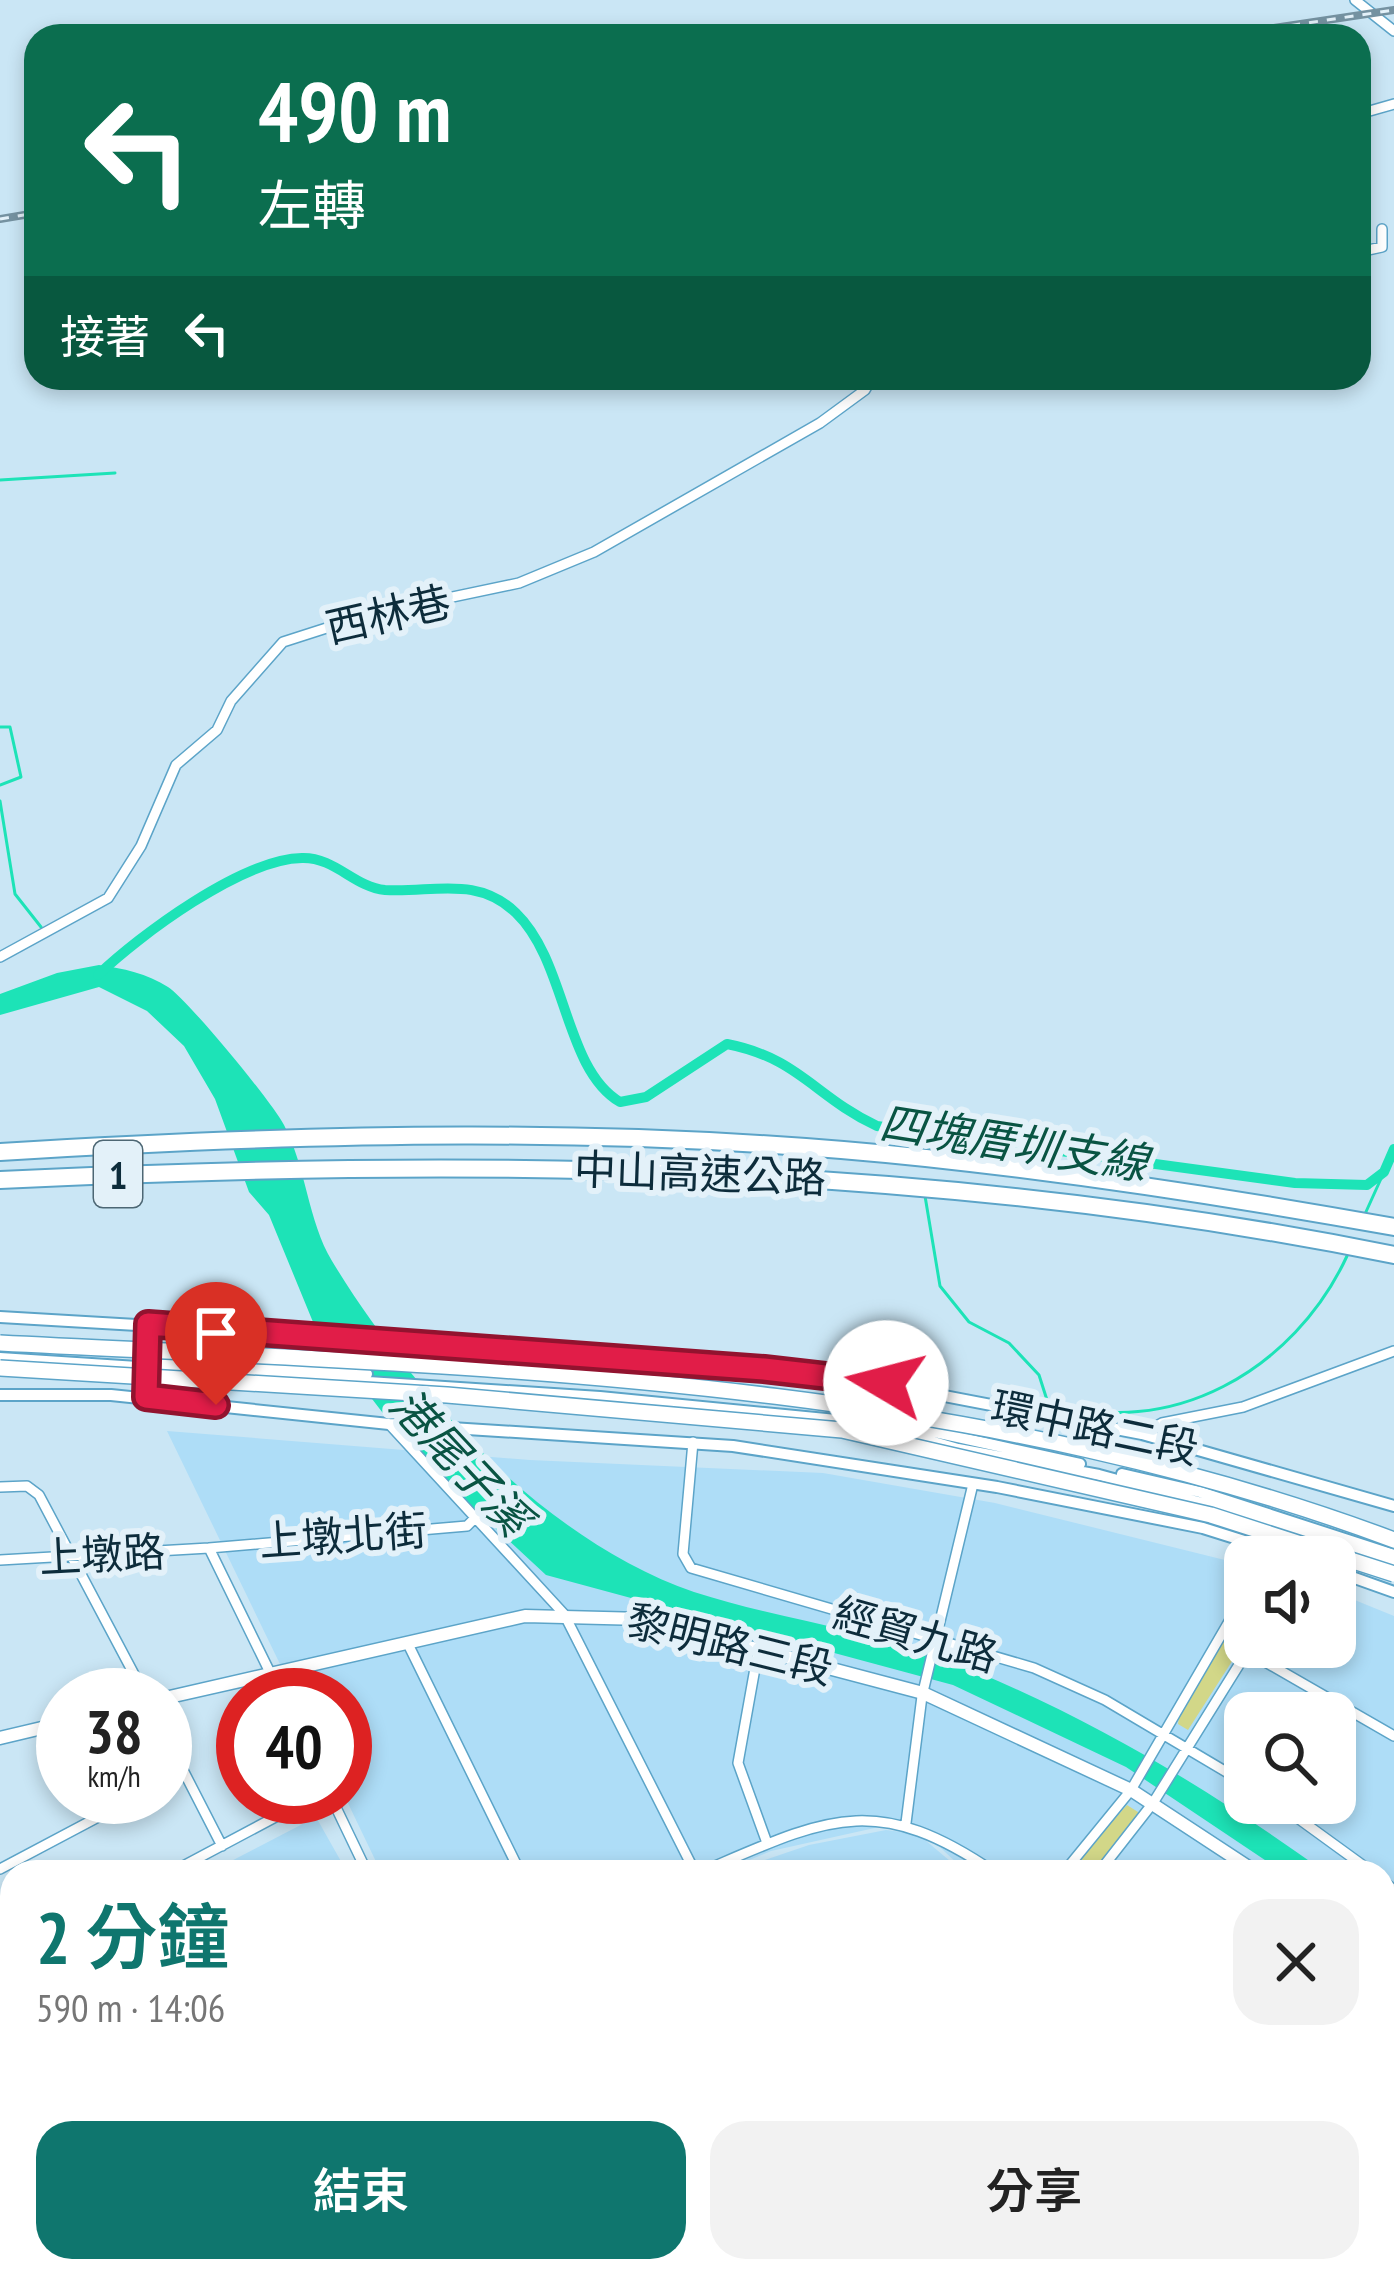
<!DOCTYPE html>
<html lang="zh-TW">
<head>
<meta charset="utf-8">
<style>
	:root { --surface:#fff; --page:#f2f2f2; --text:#222; --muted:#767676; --accent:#0f766e }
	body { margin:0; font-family:"PT Sans Narrow","Noto Sans TC",sans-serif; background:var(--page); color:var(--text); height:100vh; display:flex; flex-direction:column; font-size:45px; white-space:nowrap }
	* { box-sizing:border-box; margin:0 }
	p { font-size:39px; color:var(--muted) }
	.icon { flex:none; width:66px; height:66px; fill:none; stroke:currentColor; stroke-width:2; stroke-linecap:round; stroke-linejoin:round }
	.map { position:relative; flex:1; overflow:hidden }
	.side { position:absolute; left:0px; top:1860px; width:1395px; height:423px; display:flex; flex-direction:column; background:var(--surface); border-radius:36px 36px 0 0; box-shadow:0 6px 18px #0003 }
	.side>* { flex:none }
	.guide { position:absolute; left:24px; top:24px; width:1347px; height:366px; border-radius:36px; box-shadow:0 6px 18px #0003; background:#0b6e4f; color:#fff; overflow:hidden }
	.tools { position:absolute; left:1224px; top:1536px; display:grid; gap:24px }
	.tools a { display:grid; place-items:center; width:132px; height:132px; border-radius:24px; background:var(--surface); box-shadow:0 6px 18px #0003; font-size:60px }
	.speed { position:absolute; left:36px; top:1668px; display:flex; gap:24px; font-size:60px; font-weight:700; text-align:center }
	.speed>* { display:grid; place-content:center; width:156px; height:156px; border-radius:50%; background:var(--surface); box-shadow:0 6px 18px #0003; line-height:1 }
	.speed small { font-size:30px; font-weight:400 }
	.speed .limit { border:18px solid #d22; background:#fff; color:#111 }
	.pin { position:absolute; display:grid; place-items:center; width:102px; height:102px; color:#fff; margin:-123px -51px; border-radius:50% 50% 50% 0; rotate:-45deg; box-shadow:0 0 12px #0007 }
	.pin .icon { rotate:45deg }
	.me { position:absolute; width:132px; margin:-66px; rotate:278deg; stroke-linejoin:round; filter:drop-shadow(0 0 9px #0008) }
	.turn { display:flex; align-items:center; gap:42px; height:252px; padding:0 36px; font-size:54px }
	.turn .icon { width:156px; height:156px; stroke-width:2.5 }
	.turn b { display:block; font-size:84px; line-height:102px }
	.then { display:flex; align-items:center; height:114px; padding:0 36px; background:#0003; gap:24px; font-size:45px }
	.round { display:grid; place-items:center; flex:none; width:126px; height:126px; border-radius:36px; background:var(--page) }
	.summary { display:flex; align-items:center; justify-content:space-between; height:204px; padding:0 36px }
	h1 { font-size:72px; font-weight:600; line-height:90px; color:var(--accent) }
	.action { display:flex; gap:24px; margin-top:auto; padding:24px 36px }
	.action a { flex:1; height:138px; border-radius:36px; background:var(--accent); color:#fff; font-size:48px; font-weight:600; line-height:138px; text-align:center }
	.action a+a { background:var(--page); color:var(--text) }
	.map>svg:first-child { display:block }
</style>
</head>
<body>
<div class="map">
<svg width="1394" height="2282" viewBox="0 0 1394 2282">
	<rect width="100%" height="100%" fill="#cae6f5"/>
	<path fill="#aeddf7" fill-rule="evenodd" d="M167,1431L530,1460L823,1473L995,1503L1245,1565V1647H1335V1592L1394,1616V2282H1221L1214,2271H1383V1872H966L921,1829L888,1825L771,1851L720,1872H381L345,1797V1695H295ZM1245,1713H1335V1803H1245Z
		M316,1817L347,1872H210Z
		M886,1830L918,1834L963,1872H730L809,1845Z
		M202,2271H355L338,2282H208Z
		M500,2271H726L713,2282H506Z"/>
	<path fill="#d2d788" d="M1245,1601V1641L1188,1730L1178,1724L1179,1717Z
		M1127,1805L1138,1812L1137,1819L1093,1872H1067Z
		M0,1991L12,2014V2119L0,2126Z"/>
	<path fill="#1de3b7" d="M99,965C122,968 148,974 168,987C188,1000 272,1102 284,1125C306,1167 308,1221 332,1261C375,1332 431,1402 490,1460C545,1514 620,1567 694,1592C774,1618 860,1628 939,1657C1079,1710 1203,1785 1325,1872H1283L1126,1767L953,1685L546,1575L412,1451L313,1322L269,1215L249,1192L215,1099L184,1046L147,1011L99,987L0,1015V994L57,973Z"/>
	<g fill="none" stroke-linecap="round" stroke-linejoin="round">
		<path stroke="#1de3b7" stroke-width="3" d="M0,480L115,473
			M0,727H10L21,777L0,785
			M0,801L15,894L41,927
			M929,1150L931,1134
			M925,1196L940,1286L969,1322L1009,1343L1039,1375L1047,1400C1169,1443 1295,1369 1347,1256
			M1365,1214L1384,1172"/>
		<path stroke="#1de3b7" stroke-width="10" d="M98,975C140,935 242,859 302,858C335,857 354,887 385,890C433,893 477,875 516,913C567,962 564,1069 620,1102L646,1097L727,1044C799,1058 815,1097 877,1126L1295,1183L1367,1185L1384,1172L1394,1149"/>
		<g stroke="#5ca4c8" stroke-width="12">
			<path id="minor" d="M1355,0L1394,31
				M1359,114L1394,104
				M1359,252L1382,247V229
				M0,957L108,898L141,846L176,765L217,730L231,701L283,642L367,615L519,583L594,552L820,423L865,390L872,378
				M389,1424L564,1614L695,1872
				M1142,1434L1162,1423L1243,1407L1394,1351
				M693,1442L683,1554L691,1568L1034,1668L1105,1700L1245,1783
				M0,1487L27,1486L39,1495L145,1695
				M209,1548L467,1526L474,1519
				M0,1560L209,1548L281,1695
				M407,1642L520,1872
				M759,1646L738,1763L767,1843
				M1248,1652L1394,1736
				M165,1735L222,1846
				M165,1782L183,1772
				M331,1797L367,1872
				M1277,1803L1372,1872
				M906,1823L922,1696L973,1484
				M0,1869L136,1797
				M172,1872L313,1797
				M701,1872C825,1819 874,1790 994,1872
				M1064,1872L1131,1790L1245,1594
				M1099,1872L1153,1803L1250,1647
				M1383,1881L1394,1890
				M0,2140L12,2133
				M1383,2200L1394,2214
				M0,2201L12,2224
				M1383,2238L1394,2253
				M37,2271L42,2282
				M405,2271L411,2282
				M1232,2271L1239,2282
				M385,2282L401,2271
				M753,2282L775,2271"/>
		</g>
		<g stroke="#5ca4c8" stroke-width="14">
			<path id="tertiary" d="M0,1317L410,1341L840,1376L1142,1434L1394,1506
				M140,1357L367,1374
				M0,1358L600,1397L867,1423L958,1449L1099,1475L1275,1523L1394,1564
				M0,1395H111L389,1424L733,1446L997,1487L1203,1528L1295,1557
				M876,1419L1080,1464
				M1122,1474L1200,1492L1394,1555
				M1335,1571L1394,1592
				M0,1928L12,1950
				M0,1958L12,1981
				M1383,1973L1394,1983
				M164,2271L170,2282
				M180,2271L186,2282"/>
		</g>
		<g stroke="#5ca4c8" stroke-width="15">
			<path id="secondary" d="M165,1698L525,1616L643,1619L923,1693L1131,1790L1256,1872
				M0,1738L63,1723
				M1383,1955L1394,1941"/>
		</g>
		<g stroke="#5ca4c8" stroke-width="20">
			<path id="motorway" d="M0,1152C307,1133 620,1125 926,1158C1083,1175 1239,1199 1394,1227
				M0,1180C470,1157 932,1161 1394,1255"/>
		</g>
		<use href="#minor" stroke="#fff" stroke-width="9"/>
		<use href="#tertiary" stroke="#fff" stroke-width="10"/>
		<use href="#secondary" stroke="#fff" stroke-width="12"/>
		<use href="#motorway" stroke="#fff" stroke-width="16"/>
		<g stroke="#7592a1" stroke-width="8">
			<path id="rail" d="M1220,36L1394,10
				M0,219L36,213"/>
		</g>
		<use href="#rail" stroke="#e3f1f9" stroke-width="3" stroke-dasharray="9" stroke-linecap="butt"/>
		<g stroke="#5ca4c8" stroke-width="18" stroke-linecap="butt">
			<path id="trunk-bridge" d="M0,1343C467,1367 951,1374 1394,1540
				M0,1368L447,1395L842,1430L1211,1515L1394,1574"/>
		</g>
		<use href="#trunk-bridge" stroke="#fff" stroke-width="15"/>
	</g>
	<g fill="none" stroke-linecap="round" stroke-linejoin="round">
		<g stroke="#92132f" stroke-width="30">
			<path id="route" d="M216,1405L146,1397L148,1324L764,1369L886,1383"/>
		</g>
		<use href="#route" stroke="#e11d48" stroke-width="21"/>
	</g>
	<g text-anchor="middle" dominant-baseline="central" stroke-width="12" stroke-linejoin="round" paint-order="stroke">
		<rect fill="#e3f1f9" stroke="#4d6774" stroke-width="3" x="94" y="1141" width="48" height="66" rx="9"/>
		<g font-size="39" font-weight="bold" fill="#0d2c3b">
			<text x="118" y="1174">1</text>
		</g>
		<g font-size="42" fill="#0d2c3b" stroke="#e3f1f9">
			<text transform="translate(388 614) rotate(-13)">西林巷</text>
			<text transform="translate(700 1173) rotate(2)">中山高速公路</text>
			<text transform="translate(1095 1427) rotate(12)">環中路二段</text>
			<text transform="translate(343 1535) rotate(-4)">上墩北街</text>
			<text transform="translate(102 1554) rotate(-3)">上墩路</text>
			<text transform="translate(916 1634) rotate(16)">經貿九路</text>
			<text transform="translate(730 1644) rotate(14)">黎明路三段</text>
		</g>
		<g font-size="45" font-style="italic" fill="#095443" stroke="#e3f1f9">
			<text transform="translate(1014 1142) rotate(9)">四塊厝圳支線</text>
			<text transform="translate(461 1461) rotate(47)">港尾子溪</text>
		</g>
	</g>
</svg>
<div class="tools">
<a><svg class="icon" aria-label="sound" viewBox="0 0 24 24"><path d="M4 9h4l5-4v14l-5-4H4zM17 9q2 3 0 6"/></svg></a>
<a><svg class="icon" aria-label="search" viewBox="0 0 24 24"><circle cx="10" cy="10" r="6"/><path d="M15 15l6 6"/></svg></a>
</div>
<div class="speed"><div>38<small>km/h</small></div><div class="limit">40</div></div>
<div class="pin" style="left:216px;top:1405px;background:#d93025"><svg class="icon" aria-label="arrive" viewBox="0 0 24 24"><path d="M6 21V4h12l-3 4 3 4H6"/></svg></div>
<svg class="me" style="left:886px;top:1383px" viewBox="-20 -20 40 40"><circle r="19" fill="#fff"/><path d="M0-13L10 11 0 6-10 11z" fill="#e11d48"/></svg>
<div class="guide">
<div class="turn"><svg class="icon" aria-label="left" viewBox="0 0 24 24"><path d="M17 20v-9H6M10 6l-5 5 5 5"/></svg><div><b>490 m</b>左轉</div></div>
<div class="then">接著<svg class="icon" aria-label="left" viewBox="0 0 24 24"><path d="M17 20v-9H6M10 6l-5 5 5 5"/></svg></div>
</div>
<section class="side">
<div class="summary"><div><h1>2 分鐘</h1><p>590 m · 14:06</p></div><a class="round"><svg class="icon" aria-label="close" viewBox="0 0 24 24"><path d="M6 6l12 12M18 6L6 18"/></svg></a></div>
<div class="action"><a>結束</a><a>分享</a></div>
</section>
</div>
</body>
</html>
